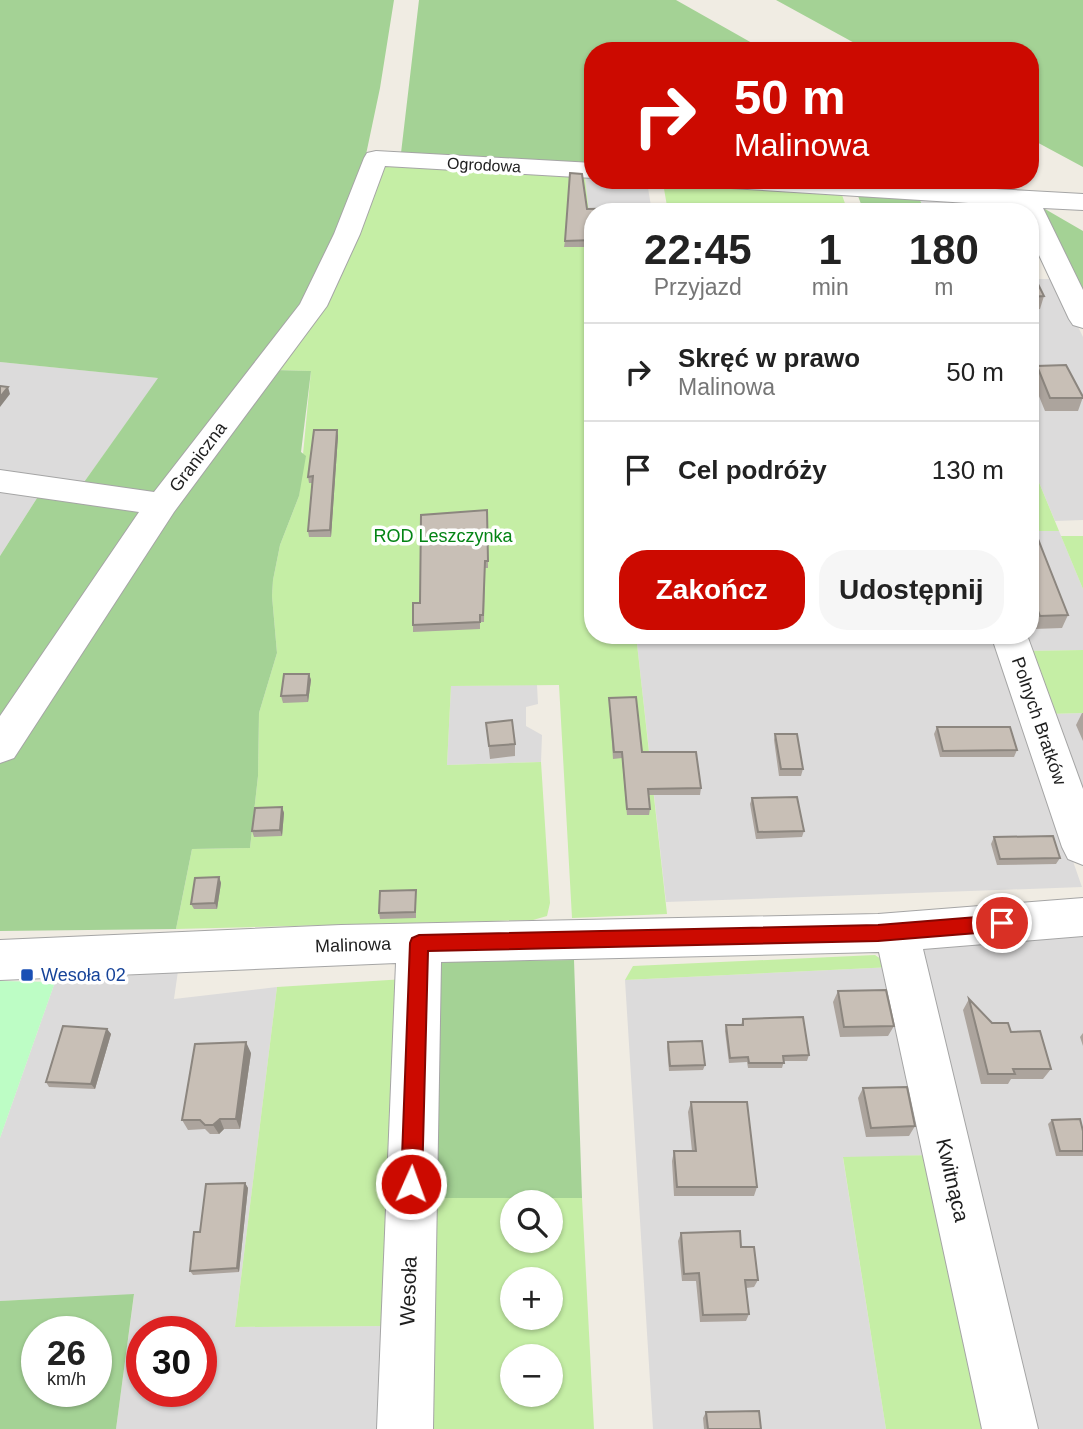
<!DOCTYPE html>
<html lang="pl">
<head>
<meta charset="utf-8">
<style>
	:root { --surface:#fff; --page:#f6f6f6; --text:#222; --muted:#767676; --line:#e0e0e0; --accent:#cc0a00 }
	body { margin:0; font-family:Helvetica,sans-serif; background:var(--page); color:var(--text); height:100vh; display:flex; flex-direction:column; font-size:26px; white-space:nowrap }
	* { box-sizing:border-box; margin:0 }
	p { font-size:23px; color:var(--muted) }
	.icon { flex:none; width:38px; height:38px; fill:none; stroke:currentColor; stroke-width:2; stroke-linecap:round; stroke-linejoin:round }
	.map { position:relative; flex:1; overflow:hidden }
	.drawer { position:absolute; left:584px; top:203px; width:455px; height:441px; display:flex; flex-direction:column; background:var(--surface); border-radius:28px; box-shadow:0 2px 5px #0004 }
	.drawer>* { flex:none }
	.banner { position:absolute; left:584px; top:42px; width:455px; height:147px; border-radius:28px; box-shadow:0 2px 5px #0004; background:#cc0a00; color:#fff; overflow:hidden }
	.buttons { position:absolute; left:500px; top:1190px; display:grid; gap:14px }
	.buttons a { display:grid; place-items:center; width:63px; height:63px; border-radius:50%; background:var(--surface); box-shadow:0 2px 5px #0004; font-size:35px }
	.speed { position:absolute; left:21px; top:1316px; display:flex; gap:14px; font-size:35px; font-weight:700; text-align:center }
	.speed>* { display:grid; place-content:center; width:91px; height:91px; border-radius:50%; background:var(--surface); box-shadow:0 2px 5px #0004; line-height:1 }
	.speed small { font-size:18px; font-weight:400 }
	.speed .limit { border:10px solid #d22; background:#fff; color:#111 }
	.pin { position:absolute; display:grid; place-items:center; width:60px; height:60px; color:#fff; margin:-30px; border:4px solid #fff; border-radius:50%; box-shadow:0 2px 7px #0007 }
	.me { position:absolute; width:77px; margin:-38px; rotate:2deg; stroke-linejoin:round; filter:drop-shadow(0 0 5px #0008) }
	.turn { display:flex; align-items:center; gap:24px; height:147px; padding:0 35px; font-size:32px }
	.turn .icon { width:91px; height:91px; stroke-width:2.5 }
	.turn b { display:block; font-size:49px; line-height:60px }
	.eta { display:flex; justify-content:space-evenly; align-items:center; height:119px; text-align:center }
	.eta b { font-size:42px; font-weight:700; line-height:49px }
	.cta { display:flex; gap:14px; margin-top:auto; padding:14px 35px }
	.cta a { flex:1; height:80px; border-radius:28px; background:var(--accent); color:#fff; font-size:28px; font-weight:700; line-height:80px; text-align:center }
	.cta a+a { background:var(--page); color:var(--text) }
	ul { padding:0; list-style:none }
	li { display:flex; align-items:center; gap:21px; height:98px; padding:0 35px; border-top:2px solid var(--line) }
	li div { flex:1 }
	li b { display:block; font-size:26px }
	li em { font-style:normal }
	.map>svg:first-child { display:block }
</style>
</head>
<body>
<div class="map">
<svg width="1083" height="1429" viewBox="0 0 1083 1429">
	<rect width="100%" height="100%" fill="#f0ece3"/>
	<path fill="#dcdbdb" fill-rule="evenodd" d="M585,178L647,182L652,212H593V249Z
		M920,200L1020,207L1022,212H925Z
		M1031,279H1055L1083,337V520L1055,521L1031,463Z
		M0,362L159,378L82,485L0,474Z
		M0,490L39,495L0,556Z
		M1031,531H1059L1083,589V650L1025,651L1019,635H1031Z
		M636,635H994L1082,887L666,902Z
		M537,685L538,704L526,707V726L542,735L541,762L447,765L451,686Z
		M1083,713V814L1047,714Z
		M1083,932V1429H1030L916,944Z
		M893,967L934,1155L843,1158L886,1429H653L625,980Z
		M178,971L174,999L277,987L235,1327L388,1326L381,1429H116L134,1295L0,1301V1138L55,982ZM142,1332H201V1391H142Z"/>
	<path fill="#c5eea5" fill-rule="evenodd" d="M380,165L585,178L593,249V635H636L667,914L572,918L559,685L451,686L447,765L541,762L550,903L547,916L533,920L176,929L192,849L250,848L258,776L259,713L277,653L272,596L273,580L280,545L299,496L311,371L275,370Z
		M663,183L842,195L848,212H668Z
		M1031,463L1059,531H1031Z
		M1061,536H1083V589Z
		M1083,650V713L1047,714L1025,651Z
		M875,955L893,967L625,980L633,966Z
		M405,979L388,1326L235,1327L277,987Z
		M934,1155L995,1429H886L843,1157Z
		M427,1198H582L594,1429H417ZM513,1202H551V1241H513ZM513,1279H551V1318H513ZM513,1356H551V1395H513Z"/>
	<path fill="#a4d295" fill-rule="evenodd" d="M0,0H394L380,88L364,164L308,301L155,491L136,493L82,485L158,378L0,362Z
		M419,0H676L766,51H593V166L401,153Z
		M776,0H1083V167L1031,139V51H869Z
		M818,180H995L1018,193Z
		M858,196L920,200L925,212H864Z
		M1035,208L1045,209L1083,231V302Z
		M275,370L311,371L301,452L306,456L299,496L280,545L273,580L272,596L277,653L259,713L258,776L250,848L192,849L176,929L0,931V757L79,639Z
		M39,495L135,507L140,514L0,737V556Z
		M574,960L582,1198H427L438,962Z
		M134,1294L116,1429H0V1301ZM37,1332H96V1391H37Z"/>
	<path fill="#bdfdc5" d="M0,981L55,982L0,1138Z"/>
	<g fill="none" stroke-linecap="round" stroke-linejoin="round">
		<g stroke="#a5a5a5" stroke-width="2">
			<path id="minor" d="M376,151L593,163V178L385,166L360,234L327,306L174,512L14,758L0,763V716L139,512L0,492V470L154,492L300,304L334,234L364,158L367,153Z
				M718,180H833L1083,194V210L1043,208L1083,290V328L1073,325L1069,319L1031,238V212H1019L1016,206L731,188L722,185Z
				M991,635H1027L1083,789V865L1068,859L1062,847Z
				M1083,898V936L923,949L1038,1429H982L879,952L441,962L433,1429H377L396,963L0,980V940L341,925L878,914Z"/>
		</g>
		<use href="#minor" fill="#fff" fill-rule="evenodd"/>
	</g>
	<path fill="#aca49d" d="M587,209L593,212V247H564L565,241Z
		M1031,270L1044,296L1040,309L1031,310Z
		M1037,366L1083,397L1078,411H1045L1032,379Z
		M337,430L338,436L331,537H309L308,531L312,483H309L308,477Z
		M487,510L488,568H485L484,622H480V629L413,632V625L420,603Z
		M1031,539L1068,615L1062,628L1034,629L1031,621Z
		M309,674L311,680L308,702L283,703L281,696Z
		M609,698L642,752L701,788L700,795H649L650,809L649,815H627L622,758L613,759Z
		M1082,713H1083V741L1076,725Z
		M486,723L515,744V756L490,759Z
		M937,727L1017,750L1014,757H940L934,734Z
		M775,734L803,769L801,776H779L774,740Z
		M752,798L804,831L802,837L756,839L750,804Z
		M282,807L284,813L282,836L254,837L252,831Z
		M994,837L1060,858L1056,864L997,865L991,844Z
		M219,877L221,883L217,909H194L191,904Z
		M416,890V918L380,919L379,913Z
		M838,991L894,1026L888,1036L840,1037L833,1002Z
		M969,999L992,1023L1011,1032L1051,1069L1043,1079H1011L1008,1084H981L963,1010Z
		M743,1019L809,1055L807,1061H784L782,1068H748L747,1062L729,1063L725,1031L726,1025H741Z
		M107,1029L111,1034L95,1089L49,1087L46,1082Z
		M1083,1033V1046L1080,1037Z
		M668,1042L705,1065L703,1070L669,1071L667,1047Z
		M251,1053L240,1129H224L219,1134H210L205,1129L188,1130L182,1120Z
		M863,1088L915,1126L909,1136L866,1137L858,1098Z
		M691,1102L757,1187L754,1196H674L672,1161L674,1151H692L688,1112Z
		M1052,1120L1083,1131V1156H1056L1048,1124Z
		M245,1183L248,1188L239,1272L193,1275L190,1271L200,1232Z
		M681,1233L741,1247L758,1280L754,1287L746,1288L749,1314L746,1321L700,1322L696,1281H682L678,1241Z
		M706,1412L761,1429H704L703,1418Z"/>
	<path fill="#8c867f" d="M8,387L10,394L0,407V397Z
		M337,430L338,436L331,537L330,530Z
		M309,674L311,680L308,702L307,695Z
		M282,807L284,813L282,836L280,830Z
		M219,877L221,883L217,909L215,903Z
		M107,1029L111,1034L95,1089L91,1084Z
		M246,1042L251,1053L240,1129L236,1119Z
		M220,1119L224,1129L219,1134L213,1125Z
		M245,1183L248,1188L239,1272L237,1268Z"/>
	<path fill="#c8bfb6" stroke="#8c867f" stroke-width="2" d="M570,173L582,174L587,209L636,208L637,212H593V240L565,241Z
		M1031,270L1044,296L1031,297Z
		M1066,365L1083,397V398H1050L1037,366Z
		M0,386L8,387L0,397Z
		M314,430H337L330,530L308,531L313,476L308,477Z
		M487,510L488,561H485L483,615H480V622L413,625V603H420L421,515Z
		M1031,539H1038L1068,615L1040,616L1031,593Z
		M284,674H309L307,695L281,696Z
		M636,697L642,752H696L701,788L648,789L650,809H627L622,752H614L609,698Z
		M512,720L515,744L489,746L486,723Z
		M937,727H1010L1017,750L943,751Z
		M775,734H797L803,769H781Z
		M797,797L804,831L758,832L752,798Z
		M282,807L280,830L252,831L255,808Z
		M1053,836L1060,858L1000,859L994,837Z
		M219,877L215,903L191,904L195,878Z
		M416,890L415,912L379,913L380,891Z
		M886,990L894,1026L844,1027L838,991Z
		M969,999L992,1023H1008L1011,1032L1040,1031L1051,1069H1013L1015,1074H988Z
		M803,1017L809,1055L783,1056L784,1063H749L748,1057L730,1058L726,1025H743V1019Z
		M63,1026L107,1029L91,1084L46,1082Z
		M702,1041L705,1065L670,1066L668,1042Z
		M246,1042L236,1119H220L213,1125H205L200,1120H182L195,1044Z
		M907,1087L915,1126L871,1128L863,1088Z
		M691,1102H747L757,1187H677L674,1151H696Z
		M1080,1119L1083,1131V1151H1060L1052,1120Z
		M245,1183L237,1268L190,1271L194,1232H200L206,1184Z
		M740,1231L741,1247H754L758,1280H745L749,1314L703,1315L699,1273L684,1274L681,1233Z
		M759,1411L761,1429H708L706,1412Z"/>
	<path fill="#cc0a00" stroke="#850600" stroke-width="2" d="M1002,915L1008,917L1011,923L1008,928L1002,931L878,941L428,951L422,1184L419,1191L411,1194L404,1191L401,1184L410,943L412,938L419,935L878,925Z"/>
	<rect fill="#1a4fb4" stroke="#fff" stroke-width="2.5" x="20" y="968" width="14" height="14" rx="3.5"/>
	<g text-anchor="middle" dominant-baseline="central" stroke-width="7" stroke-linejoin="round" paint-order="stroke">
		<g font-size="16" fill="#1e1e1e" stroke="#fff">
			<text transform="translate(484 165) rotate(3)">Ogrodowa</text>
		</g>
		<g font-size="18" fill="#1e1e1e" stroke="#fff">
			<text transform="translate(198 457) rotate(-53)">Graniczna</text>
			<text transform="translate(1039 721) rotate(71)">Polnych Bratków</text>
			<text transform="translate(353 945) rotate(-2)">Malinowa</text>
		</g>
		<g font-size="18" fill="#048415" stroke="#fff">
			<text x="443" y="536">ROD Leszczynka</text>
		</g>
		<g font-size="18" fill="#164399" stroke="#fff" text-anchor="start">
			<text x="41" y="975">Wesoła 02</text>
		</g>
		<g font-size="21" fill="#1e1e1e" stroke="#fff">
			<text transform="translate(953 1180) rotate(77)">Kwitnąca</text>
			<text transform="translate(408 1291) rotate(-88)">Wesoła</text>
		</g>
	</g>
</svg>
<div class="buttons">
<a><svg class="icon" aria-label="search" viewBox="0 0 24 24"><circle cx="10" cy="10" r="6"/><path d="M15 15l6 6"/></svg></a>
<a>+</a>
<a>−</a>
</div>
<div class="speed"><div>26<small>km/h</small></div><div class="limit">30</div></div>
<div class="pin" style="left:1002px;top:923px;background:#d93025"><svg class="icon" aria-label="arrive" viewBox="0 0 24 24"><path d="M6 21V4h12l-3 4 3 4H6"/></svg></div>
<svg class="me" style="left:411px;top:1184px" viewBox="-20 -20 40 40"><circle r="17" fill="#cc0a00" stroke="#fff" stroke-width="3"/><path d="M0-11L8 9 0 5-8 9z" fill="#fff"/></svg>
<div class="banner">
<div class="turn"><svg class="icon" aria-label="right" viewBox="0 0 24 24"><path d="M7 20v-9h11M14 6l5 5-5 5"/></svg><div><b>50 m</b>Malinowa</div></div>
</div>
<section class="drawer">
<div class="eta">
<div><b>22:45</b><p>Przyjazd</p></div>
<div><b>1</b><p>min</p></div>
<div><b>180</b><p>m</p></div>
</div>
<ul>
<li><svg class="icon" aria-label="right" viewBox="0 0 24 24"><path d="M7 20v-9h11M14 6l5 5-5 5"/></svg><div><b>Skręć w prawo</b><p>Malinowa</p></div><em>50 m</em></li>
<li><svg class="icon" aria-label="arrive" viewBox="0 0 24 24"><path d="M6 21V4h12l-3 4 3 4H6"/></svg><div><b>Cel podróży</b></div><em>130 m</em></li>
</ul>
<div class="cta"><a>Zakończ</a><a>Udostępnij</a></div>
</section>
</div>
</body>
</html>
